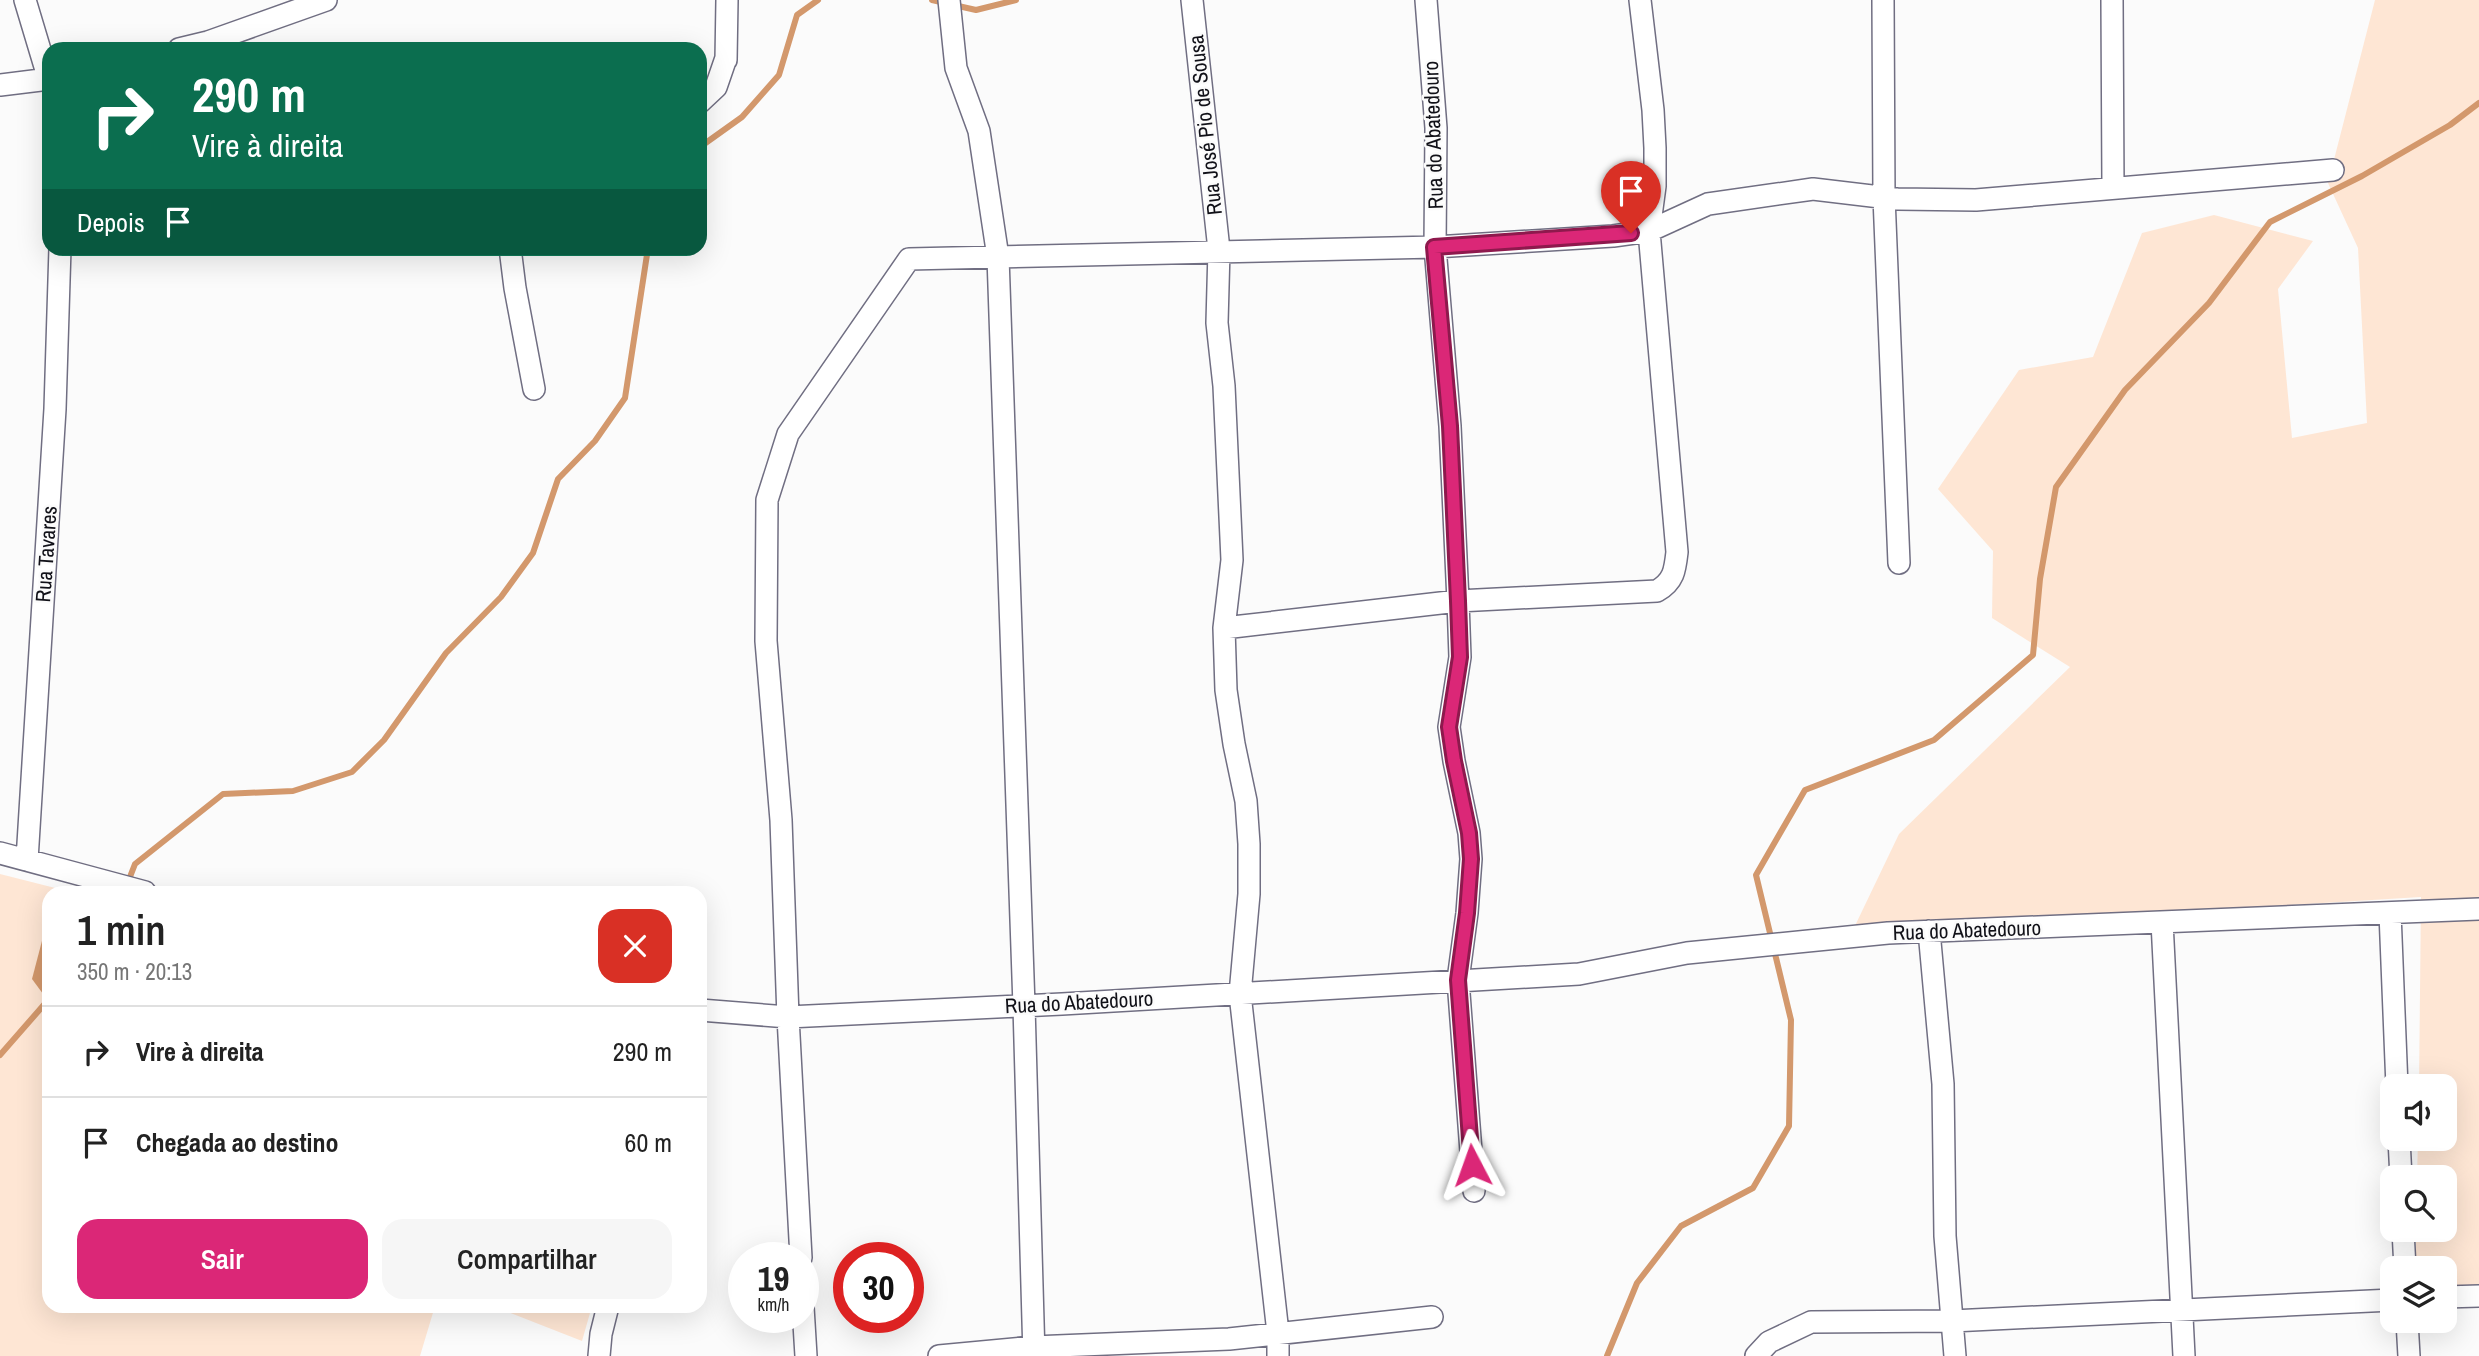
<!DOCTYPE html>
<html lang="pt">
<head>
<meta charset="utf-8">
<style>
	:root { --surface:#fff; --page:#f6f6f6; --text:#222; --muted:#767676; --line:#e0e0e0; --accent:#db2777 }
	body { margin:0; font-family:"Archivo Narrow",sans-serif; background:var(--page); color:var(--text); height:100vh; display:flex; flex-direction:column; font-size:26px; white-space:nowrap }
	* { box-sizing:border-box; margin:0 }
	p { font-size:23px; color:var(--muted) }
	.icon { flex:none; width:38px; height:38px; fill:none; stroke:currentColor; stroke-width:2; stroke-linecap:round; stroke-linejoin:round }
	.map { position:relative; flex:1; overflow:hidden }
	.side { position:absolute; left:42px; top:886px; width:665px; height:427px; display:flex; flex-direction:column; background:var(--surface); border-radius:21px; box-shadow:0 7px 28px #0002 }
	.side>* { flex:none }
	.hud { position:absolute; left:42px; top:42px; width:665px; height:214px; border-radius:21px; box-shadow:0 7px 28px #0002; background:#0b6e4f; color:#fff; overflow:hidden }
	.fabs { position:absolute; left:2380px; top:1074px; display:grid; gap:14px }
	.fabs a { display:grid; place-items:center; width:77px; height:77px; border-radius:14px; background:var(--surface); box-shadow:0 7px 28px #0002; font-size:35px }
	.speed { position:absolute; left:728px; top:1242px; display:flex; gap:14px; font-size:35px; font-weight:700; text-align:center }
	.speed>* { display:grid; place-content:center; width:91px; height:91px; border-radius:50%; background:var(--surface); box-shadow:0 7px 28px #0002; line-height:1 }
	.speed small { font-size:18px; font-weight:400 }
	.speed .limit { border:10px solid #d22; background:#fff; color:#111 }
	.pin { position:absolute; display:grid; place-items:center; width:60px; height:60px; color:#fff; margin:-72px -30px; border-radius:50% 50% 50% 0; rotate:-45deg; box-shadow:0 0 7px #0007 }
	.pin .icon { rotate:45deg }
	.me { position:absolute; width:77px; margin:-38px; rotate:356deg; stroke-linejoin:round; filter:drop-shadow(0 0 5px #0008) }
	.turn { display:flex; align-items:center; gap:24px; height:147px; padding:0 35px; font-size:32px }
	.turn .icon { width:91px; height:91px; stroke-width:2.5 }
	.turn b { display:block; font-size:49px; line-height:60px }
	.then { display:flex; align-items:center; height:66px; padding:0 35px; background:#0003; gap:14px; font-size:26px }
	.round { display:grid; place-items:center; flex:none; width:74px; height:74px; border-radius:21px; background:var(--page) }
	.overview { display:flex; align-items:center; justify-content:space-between; height:119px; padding:0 35px }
	h1 { font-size:42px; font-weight:600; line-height:52px }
	.button { display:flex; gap:14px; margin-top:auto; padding:14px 35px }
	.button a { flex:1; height:80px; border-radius:21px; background:var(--accent); color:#fff; font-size:28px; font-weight:600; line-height:80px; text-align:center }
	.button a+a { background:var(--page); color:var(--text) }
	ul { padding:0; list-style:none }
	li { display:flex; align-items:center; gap:21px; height:91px; padding:0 35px; border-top:2px solid var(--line) }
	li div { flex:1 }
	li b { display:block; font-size:26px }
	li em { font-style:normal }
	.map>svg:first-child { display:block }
</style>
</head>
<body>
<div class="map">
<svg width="2479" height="1356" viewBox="0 0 2479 1356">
	<rect width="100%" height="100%" fill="#fbfbfb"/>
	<path fill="#fee6d4" d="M2375,0H2479V1298L2445,1301V1269H2416V1230H2445V1178H2417L2418,1139H2445V1087H2419L2421,897L1852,932L1899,834L2070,667L1992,618L1993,551L1938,489L2019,370L2093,357L2142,233L2214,215L2313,241L2278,289L2292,438L2367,423L2358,248L2328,183Z
		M0,874L71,892H49V1306H435L420,1356H0Z
		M493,1306H592L582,1341Z"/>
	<path fill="#d3986c" d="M49,936V1002L32,979L43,937Z"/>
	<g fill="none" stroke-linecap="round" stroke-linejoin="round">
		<path stroke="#d3986c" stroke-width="6" d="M932,0L976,10L1016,0
			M700,147L742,117L779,75L797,15L818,0
			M128,882L135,864L223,794L293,791L352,772L384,740L446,653L501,597L533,553L558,479L595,441L625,398L648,248
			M0,1055L49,999
			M1607,1356L1637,1283L1681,1226L1753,1188L1789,1126L1791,1020L1756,875L1805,790L1934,740L2033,655L2040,579L2056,487L2125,390L2209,303L2270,222L2362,176L2450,125L2479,103"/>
		<g stroke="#706e82" stroke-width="24">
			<path id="minor" d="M25,0L49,80
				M949,0L956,68L979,131L998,257L1024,1006L1034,1356
				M1192,0L1219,250L1217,323L1224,386L1232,560L1224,628L1226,690L1234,744L1246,801L1249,844V894L1240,994L1278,1333V1356
				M1426,0L1436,128L1435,247L1450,426L1458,601L1460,657L1449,727L1454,761L1469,833L1471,859L1467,913L1458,980L1474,1191
				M1883,0L1884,197L1899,563
				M2112,0L2113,188
				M179,49L208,42L326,0
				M726,60L727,0
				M0,85L49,79
				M700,102L716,87L726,58
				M510,248L515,288L534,389
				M1224,628L1458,601L1657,591C1674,581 1675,570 1677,552L1649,231L1655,186V148L1653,110L1640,0
				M0,853L145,892
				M27,860L55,409L60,248
				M2390,913L2397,1087
				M2162,922L2184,1356
				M1929,931L1943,1084L1945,1236L1955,1356
				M700,1010L788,1017L1062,1004L1579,974L1687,953L1888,933L2479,909
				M2399,1139L2401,1178
				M2403,1230L2405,1269
				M801,1258L788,1017L781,820L766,641L767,500L788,434L909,259L1435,247L1613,236L1649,231L1708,204L1813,189L1897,199L1976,200L2333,170
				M2445,1297L2479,1296
				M803,1307L806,1356
				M2407,1321L2409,1356
				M599,1356L601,1334L608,1306
				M939,1356L1033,1347L1229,1339L1432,1317
				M1756,1356L1769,1342L1811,1322L1952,1321L2392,1300"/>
		</g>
		<use href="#minor" stroke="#fff" stroke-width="21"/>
	</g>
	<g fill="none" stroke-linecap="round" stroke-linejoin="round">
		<g stroke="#8e194d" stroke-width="18">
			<path id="route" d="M1472,1165L1458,980L1467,913L1471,859L1469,833L1454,761L1449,727L1460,657L1458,601L1450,426L1434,247L1631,233"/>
		</g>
		<use href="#route" stroke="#db2777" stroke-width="12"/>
	</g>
	<g text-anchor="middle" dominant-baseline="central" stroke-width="5" stroke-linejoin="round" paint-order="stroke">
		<g font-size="21" fill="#111118" stroke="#fbfbfb">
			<text transform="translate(1205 125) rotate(-96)">Rua José Pio de Sousa</text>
			<text transform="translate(1433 135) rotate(-92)">Rua do Abatedouro</text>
			<text transform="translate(46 554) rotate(-86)">Rua Tavares</text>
			<text transform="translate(1967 930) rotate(-2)">Rua do Abatedouro</text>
			<text transform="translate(1079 1002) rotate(-3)">Rua do Abatedouro</text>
		</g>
	</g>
</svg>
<div class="fabs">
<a><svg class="icon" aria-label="sound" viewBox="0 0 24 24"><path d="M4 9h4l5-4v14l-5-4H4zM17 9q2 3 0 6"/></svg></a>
<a><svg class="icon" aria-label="search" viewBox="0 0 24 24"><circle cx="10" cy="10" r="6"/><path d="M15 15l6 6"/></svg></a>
<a><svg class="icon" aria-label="layers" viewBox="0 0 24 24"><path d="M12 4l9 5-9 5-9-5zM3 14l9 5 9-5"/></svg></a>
</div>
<div class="speed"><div>19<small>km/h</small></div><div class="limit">30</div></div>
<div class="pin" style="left:1631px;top:233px;background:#d93025"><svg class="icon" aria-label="arrive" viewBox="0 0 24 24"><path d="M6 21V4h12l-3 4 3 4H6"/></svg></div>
<svg class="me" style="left:1472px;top:1165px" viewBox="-20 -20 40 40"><path d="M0-17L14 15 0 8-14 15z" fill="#db2777" stroke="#fff" stroke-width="4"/></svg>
<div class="hud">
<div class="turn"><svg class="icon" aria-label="right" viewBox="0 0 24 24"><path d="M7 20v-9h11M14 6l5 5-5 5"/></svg><div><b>290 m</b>Vire à direita</div></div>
<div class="then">Depois<svg class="icon" aria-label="arrive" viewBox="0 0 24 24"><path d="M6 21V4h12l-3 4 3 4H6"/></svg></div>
</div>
<section class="side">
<div class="overview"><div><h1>1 min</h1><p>350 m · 20:13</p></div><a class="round" style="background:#d93025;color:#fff"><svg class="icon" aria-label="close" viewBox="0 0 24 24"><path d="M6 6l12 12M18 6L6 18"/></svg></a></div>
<ul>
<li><svg class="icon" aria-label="right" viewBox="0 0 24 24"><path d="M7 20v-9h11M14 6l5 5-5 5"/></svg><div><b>Vire à direita</b></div><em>290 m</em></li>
<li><svg class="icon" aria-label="arrive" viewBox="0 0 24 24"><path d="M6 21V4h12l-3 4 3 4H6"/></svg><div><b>Chegada ao destino</b></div><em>60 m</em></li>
</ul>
<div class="button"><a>Sair</a><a>Compartilhar</a></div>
</section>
</div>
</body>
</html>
